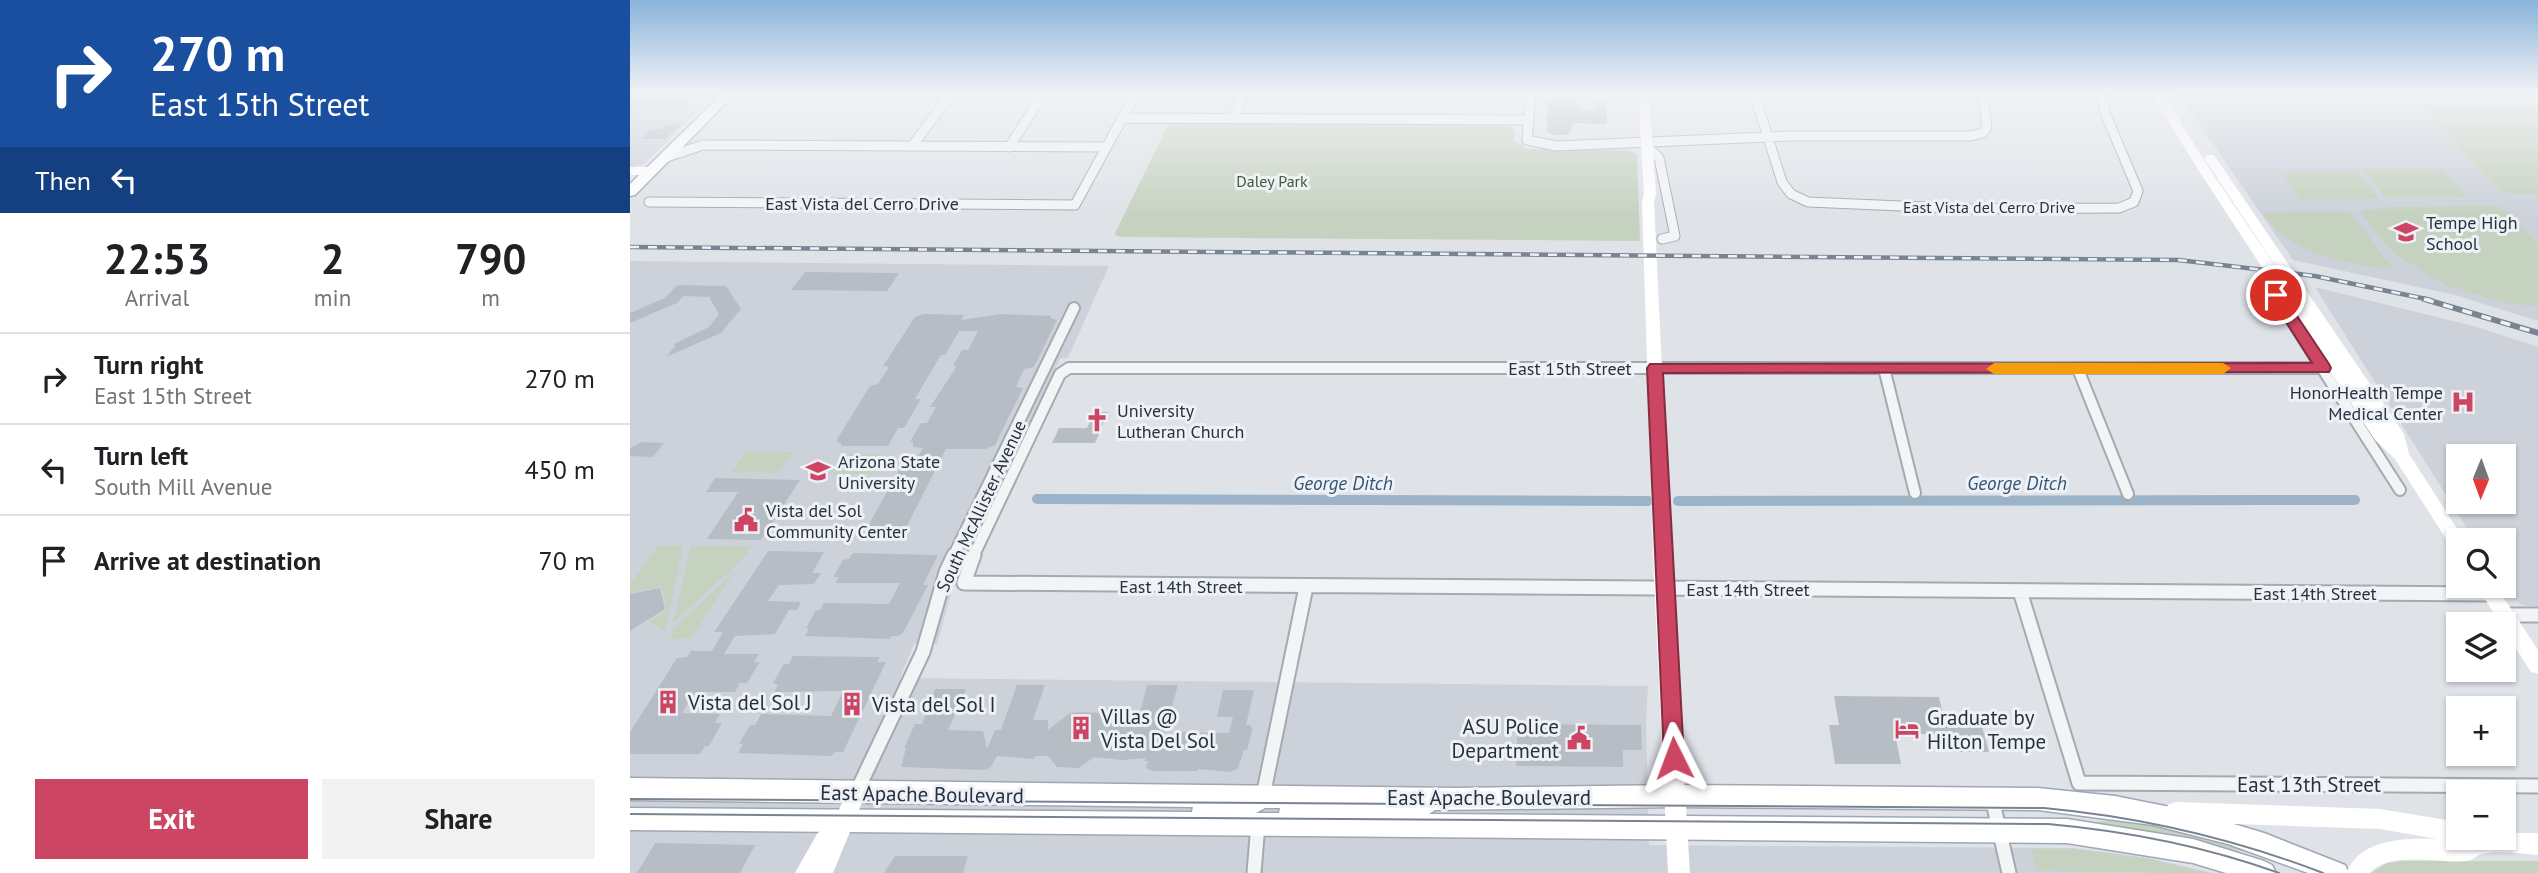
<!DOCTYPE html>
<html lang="en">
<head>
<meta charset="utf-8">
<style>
	:root { --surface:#fff; --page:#f2f2f2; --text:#202124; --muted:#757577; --line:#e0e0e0; --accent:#cc4562 }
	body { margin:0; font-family:"PT Sans",sans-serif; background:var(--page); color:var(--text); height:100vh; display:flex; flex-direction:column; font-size:26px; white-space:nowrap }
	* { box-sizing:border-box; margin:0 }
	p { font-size:23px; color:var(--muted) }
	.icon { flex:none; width:38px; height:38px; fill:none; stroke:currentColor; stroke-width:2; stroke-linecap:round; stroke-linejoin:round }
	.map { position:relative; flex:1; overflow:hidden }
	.drawer { display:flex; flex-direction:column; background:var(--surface); width:630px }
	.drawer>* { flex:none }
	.guide { background:#1a4fa0; color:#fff; overflow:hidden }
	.needle { width:46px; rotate:181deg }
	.buttons { position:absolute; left:1816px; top:444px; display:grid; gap:14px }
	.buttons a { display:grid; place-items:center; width:70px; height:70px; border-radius:0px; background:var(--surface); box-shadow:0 2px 5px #0004; font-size:35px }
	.pin { position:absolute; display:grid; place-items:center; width:60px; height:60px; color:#fff; margin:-30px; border:4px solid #fff; border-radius:50%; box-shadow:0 2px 7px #0007 }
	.me { position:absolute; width:77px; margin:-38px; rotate:357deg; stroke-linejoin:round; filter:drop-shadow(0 0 5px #0008) }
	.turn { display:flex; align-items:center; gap:24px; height:147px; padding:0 35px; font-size:32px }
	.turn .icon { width:91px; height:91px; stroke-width:2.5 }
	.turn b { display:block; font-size:49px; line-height:60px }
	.then { display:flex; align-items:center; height:66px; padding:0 35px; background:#0003; gap:14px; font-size:26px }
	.eta { display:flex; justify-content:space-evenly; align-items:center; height:119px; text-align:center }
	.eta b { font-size:42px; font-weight:800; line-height:49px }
	.action { display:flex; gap:14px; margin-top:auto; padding:14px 35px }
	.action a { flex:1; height:80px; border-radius:0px; background:var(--accent); color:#fff; font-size:28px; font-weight:800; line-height:80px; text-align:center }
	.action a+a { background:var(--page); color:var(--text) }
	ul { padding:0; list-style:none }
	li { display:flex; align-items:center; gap:21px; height:91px; padding:0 35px; border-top:2px solid var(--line) }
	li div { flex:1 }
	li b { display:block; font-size:26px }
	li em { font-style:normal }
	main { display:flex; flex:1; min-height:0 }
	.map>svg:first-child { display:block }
</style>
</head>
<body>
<main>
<section class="drawer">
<div class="guide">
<div class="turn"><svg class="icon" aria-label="right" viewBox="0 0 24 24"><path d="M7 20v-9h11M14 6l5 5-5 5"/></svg><div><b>270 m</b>East 15th Street</div></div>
<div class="then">Then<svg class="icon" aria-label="left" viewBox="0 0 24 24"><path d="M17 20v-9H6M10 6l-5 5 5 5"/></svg></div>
</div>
<div class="eta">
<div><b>22:53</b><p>Arrival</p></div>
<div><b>2</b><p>min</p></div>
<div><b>790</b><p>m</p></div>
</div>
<ul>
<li><svg class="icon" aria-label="right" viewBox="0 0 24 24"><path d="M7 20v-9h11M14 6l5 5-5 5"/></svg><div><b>Turn right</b><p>East 15th Street</p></div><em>270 m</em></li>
<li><svg class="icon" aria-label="left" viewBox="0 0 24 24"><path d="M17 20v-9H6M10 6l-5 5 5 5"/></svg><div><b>Turn left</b><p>South Mill Avenue</p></div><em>450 m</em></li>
<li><svg class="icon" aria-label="arrive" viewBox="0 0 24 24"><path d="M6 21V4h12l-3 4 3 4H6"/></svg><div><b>Arrive at destination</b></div><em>70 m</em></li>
</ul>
<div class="action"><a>Exit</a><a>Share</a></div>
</section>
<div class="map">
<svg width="1908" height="873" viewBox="0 0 1908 873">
	<rect width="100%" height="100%" fill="#dfe3e8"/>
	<path fill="#cdd2da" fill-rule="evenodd" d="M0,93H87L14,164L0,168Z
		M1548,93H1908V321L1825,295L1663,260Z
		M0,261L479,266L438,358L430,359L324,583L307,644H284L270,678L1018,686L1016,723L1019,845L1443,848L1519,858L1582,873H0Z
		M1685,287L1847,327L1908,347V607L1892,605L1880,596L1874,586V541H1845ZM1829,457H1874V502H1829Z"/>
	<path fill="#c6d2c0" d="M1788,93H1908V194H1882L1869,189L1806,124L1812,123L1785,96Z
		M539,123L878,125L886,131L884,140L897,149L999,150L1007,155L1010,241L490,237L485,235L486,231Z
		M1733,169H1812L1837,197H1755Z
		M1650,171H1727L1750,199H1670Z
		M1863,206L1877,211L1908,244V306L1881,304L1818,287L1762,252L1730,211L1765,207Z
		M1713,211L1723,215L1763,269C1716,265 1661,255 1633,213Z
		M116,451L162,452L148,473L102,472Z
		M211,454L253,455L242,474H199Z
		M28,546H53L35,631L19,622L37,610L32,586L0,593V584Z
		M61,546H122L113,559L43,623Z
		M106,570L61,639H41L44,628Z
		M1465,822C1512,814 1586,836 1630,855Z
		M1401,849H1444L1519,859L1577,873L1407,871Z
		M1771,861H1908V873H1741L1757,863Z"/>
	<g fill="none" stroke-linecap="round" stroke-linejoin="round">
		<path stroke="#9ab3c8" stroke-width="10" d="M407,499L1018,501
			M1048,501L1725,500"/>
	</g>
	<path fill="#b6bdc5" d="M0,93H67L48,110L7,109L0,116Z
		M918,100H948L949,110H966V100H977V124L943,123L941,132L935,135H923L917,131Z
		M36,125H50L35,139H10L21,129H32Z
		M175,272L269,273L257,291L161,290Z
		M47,285L96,286L111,309L91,333L36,357L45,346L44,344L79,327L89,314L79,297L53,296L47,303L0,323V313L35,298Z
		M294,314L334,315L331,320L371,314L421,316L420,318L427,320L404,367L394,369L386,387L393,388L365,445L355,449H316L275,530L264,532L262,535L245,534L250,526H238L259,488L271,467L282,466L293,448L283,447V442H280L291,423H297L306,407H300L327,366H323L332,350H338L348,331H329L315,355H311L285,399H291L274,428H268L258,446H211L212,444L206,441L240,386L248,384L259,367L253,366L285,317Z
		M464,412H478L465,443H422L429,428H457Z
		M12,442L34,443L23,457L0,456V448Z
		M85,478L170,480L131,540L77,539L108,492H76Z
		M138,551L194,552L182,573H191L184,584L149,585L138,601L171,602L167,610H159L145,634L105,636L94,654H129L124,662H130L117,683H110L105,692H65L52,713L90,714L85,723H92L79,746H75L70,754H0V732L47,658L57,657L61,651H82L93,632H84Z
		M223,553L308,555L293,585H298L273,633L268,636H262L260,639L175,636L179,629L176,628L186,610H190L194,603L259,604L270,583H205L209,577H203L213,560L219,559Z
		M30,588L35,609L0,631V594Z
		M163,656L250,657L247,662H256L213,752H205L201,756L108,753L113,744H109L120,725H125L131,714L201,716L213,691L144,692L148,685L143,683L154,664H159Z
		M387,685H415L403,720H418V730L440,713L451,712L470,713L480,724L508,720L517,685H548L531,744L547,732L599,733L603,717H587L593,690H624L616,725H621L622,731L617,750H614L608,768L601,772L568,769V771H522L516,768L518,761H514L516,758L493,760L464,757L449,768L427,767L418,756H405L404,759L367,756L360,768L354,770L271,767L276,748H274L285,724H292L305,689H336L318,730L353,731L357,749L365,730H371Z
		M1204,696L1309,697L1314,719H1350L1359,752H1324L1320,734H1265L1271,764H1205L1199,725H1209Z
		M888,724L1011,725L1012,750H993V767L886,766Z
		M25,843L125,845L110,873H7Z
		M265,856H338L333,873H254Z"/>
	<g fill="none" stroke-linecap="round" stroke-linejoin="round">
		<g stroke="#a4aab2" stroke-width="11">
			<path id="street-far2" d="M127,93L320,95
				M901,93L897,140L926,146L1161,136H1341L1353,133L1357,127L1353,93
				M1124,93L1152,182L1161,194L1178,202L1341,209L1489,208L1504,202L1508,191L1476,115L1470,93
				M492,118L897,120
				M603,118L614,93
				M282,146L320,95
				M379,147L414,93
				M1018,147L1029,158L1045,236L1032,239
				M37,157L73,145L476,147
				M19,202L445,205L506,93
				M1632,282L1649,300"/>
		</g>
		<g stroke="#a4aab2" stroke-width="14">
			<path id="street-far1" d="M1648,299L1770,490
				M1254,368L1285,493
				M1448,369L1498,494
				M323,557L444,308
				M343,557L430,374L439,368H1694"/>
		</g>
		<g stroke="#a4aab2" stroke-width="17">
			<path id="street" d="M344,555L334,583L1861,594
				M1390,591L1449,783L1908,786
				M1875,615H1908
				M226,793L293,652L316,572L324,555
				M633,796L676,587
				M1362,798L1379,873
				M624,873L628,824"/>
		</g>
		<g stroke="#9ea8b4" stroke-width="3">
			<path id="primary" d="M93,93H106L5,195L0,196V184Z
				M0,778L827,788L1046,785L1408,788L1485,796L1560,811L1634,833L1715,865L1719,873H1678L1598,844L1523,825L1408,810L1046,807L805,810L799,814L1437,819L1563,839L1634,861L1642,865L1646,873H1596L1563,863L1437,843L0,830V808L562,812L563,807L0,800ZM635,808H650L649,813H626Z"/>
		</g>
		<use href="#street-far2" stroke="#f2f4f6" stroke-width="9"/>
		<use href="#street-far1" stroke="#f2f4f6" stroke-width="10"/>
		<use href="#street" stroke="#f2f4f6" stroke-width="13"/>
		<path fill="#fff" fill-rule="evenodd" d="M1008,93H1019L1026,194L1024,202L1042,579L1060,873H1038L1024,579L1012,202L1014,194Z
			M1521,93H1532L1581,171L1682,321L1574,158L1576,155H1584L1774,434L1779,454L1835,541H1829V552L1823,550L1765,459L1745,440L1569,171Z
			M0,167H21L27,171L21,175H0Z
			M1847,586H1866L1908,650V674L1901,672L1874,630V625H1871Z
			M226,783L233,786L236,793L203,873H165L187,834L208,812L219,786Z
			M1545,802L1750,809L1829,822V838H1874V833H1908V855C1891,854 1868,850 1852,854C1847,855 1843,860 1837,861C1811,864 1759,850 1740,873H1716C1731,838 1774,838 1807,839L1750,829L1545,822L1538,819L1535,812L1538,805Z"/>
		<use href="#primary" fill="#fff" fill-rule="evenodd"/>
		<path stroke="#788491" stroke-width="2" d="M0,799L1414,808C1511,817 1602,838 1693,873
			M0,814L1418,824C1497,831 1574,846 1649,873"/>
		<g stroke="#788491" stroke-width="4.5">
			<path id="rail-far1" d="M0,247L1548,260L1685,276L1801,300"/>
		</g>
		<g stroke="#788491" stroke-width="6">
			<path id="rail" d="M1794,299L1908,333"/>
		</g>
		<use href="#rail-far1" stroke="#eef2f6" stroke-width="2.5" stroke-dasharray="9" stroke-linecap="butt"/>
		<use href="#rail" stroke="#eef2f6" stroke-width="3.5" stroke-dasharray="10" stroke-linecap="butt"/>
	</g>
	<linearGradient id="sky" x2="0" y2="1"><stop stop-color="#89b4db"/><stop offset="0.43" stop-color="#f1f2f5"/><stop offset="1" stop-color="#f1f2f5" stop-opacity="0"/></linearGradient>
	<rect width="1908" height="215" fill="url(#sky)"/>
	<path fill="#cc4562" stroke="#852d40" stroke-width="2" d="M1646,291L1651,292L1699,364L1701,368L1699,372L1033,373L1054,758L1051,765L1044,767L1037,765L1034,758L1017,368L1020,364L1682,363L1639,295Z"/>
	<path fill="#f59e0b" d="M1364,363H1593L1601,368L1593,374H1364L1356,369Z"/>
	<defs>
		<g id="school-bare" transform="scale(1.89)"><path d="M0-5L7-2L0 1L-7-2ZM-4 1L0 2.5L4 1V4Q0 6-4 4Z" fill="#cc4562" stroke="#eef2f6" stroke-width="2.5" paint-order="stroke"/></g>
		<g id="hospital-bare" transform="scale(1.89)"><path d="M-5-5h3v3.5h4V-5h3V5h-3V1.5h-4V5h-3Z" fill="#cc4562" stroke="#eef2f6" stroke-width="2.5" paint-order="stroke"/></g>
		<g id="church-bare" transform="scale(1.89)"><path d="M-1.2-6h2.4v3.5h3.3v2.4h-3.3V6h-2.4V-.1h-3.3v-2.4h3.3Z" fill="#cc4562" stroke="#eef2f6" stroke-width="2.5" paint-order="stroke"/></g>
		<g id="university-bare" transform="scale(1.89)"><path d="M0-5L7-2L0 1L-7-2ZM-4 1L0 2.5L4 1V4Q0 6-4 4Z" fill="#cc4562" stroke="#eef2f6" stroke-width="2.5" paint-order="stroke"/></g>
		<g id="civic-bare" transform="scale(1.89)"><path d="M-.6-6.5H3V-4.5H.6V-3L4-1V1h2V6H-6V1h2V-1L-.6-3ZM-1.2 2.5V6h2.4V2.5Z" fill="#cc4562" stroke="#eef2f6" stroke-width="2.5" paint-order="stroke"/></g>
		<g id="building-bare" transform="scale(1.89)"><path d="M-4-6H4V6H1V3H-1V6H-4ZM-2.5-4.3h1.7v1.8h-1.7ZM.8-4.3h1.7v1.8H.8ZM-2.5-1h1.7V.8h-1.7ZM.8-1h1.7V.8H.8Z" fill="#cc4562" stroke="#eef2f6" stroke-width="2.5" paint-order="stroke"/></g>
		<g id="hotel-bare" transform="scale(1.89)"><path d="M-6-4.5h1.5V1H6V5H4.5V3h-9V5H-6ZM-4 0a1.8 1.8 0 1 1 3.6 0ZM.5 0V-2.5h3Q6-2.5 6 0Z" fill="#cc4562" stroke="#eef2f6" stroke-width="2.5" paint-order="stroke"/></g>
	</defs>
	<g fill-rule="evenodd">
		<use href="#school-bare" x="1776" y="232"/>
		<use href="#hospital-bare" x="1833" y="402"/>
		<use href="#church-bare" x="467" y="420"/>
		<use href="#university-bare" x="188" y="471"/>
		<use href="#civic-bare" x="116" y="520"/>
		<use href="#building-bare" x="38" y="702"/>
		<use href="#building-bare" x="222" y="704"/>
		<use href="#building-bare" x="451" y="728"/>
		<use href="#hotel-bare" x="1277" y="729"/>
		<use href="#civic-bare" x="949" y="738"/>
	</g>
	<g text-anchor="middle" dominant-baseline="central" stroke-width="6" stroke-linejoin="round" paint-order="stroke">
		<g font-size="16" fill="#3f5a35" stroke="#eef2f6">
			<text x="642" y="181">Daley Park</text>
		</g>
		<g font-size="16" fill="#28323f" stroke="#eef2f6">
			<text x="1359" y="207">East Vista del Cerro Drive</text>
		</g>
		<g font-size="18" fill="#28323f" stroke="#eef2f6">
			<text x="232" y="203">East Vista del Cerro Drive</text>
			<text x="940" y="368">East 15th Street</text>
			<text transform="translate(351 506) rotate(-65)">South McAllister Avenue</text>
			<text x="551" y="586">East 14th Street</text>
			<text x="1118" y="589">East 14th Street</text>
			<text x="1685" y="593">East 14th Street</text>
		</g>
		<g font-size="18" fill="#28323f" stroke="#eef2f6" text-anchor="start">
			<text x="1796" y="222">Tempe High<tspan x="1796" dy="21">School</tspan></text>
			<text x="1813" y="392" text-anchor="end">HonorHealth Tempe<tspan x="1813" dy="21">Medical Center</tspan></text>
			<text x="487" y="410">University<tspan x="487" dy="21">Lutheran Church</tspan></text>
			<text x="208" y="461">Arizona State<tspan x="208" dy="21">University</tspan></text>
			<text x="136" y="510">Vista del Sol<tspan x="136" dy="21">Community Center</tspan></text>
		</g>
		<g font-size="19" font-style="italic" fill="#335372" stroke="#eef2f6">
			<text x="713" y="483">George Ditch</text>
			<text x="1387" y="483">George Ditch</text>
		</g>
		<g font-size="21" fill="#28323f" stroke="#eef2f6" text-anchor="start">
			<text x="58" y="702">Vista del Sol J</text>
			<text x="242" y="704">Vista del Sol I</text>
			<text x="471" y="716">Villas @<tspan x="471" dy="24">Vista Del Sol</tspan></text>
			<text x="1297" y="717">Graduate by<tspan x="1297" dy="24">Hilton Tempe</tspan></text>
			<text x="929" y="726" text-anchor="end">ASU Police<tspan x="929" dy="24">Department</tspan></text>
		</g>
		<g font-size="21" fill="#28323f" stroke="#eef2f6">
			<text x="1679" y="784">East 13th Street</text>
			<text transform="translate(292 794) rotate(1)">East Apache Boulevard</text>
			<text x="859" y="797">East Apache Boulevard</text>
		</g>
	</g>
</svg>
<div class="buttons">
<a><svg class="needle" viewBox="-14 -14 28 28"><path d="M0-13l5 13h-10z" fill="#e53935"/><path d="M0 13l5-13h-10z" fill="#757577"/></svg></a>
<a><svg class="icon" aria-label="search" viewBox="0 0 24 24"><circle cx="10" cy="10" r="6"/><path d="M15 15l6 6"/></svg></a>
<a><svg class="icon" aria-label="layers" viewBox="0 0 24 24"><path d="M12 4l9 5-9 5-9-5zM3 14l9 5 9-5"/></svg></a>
<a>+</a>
<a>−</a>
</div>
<div class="pin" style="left:1646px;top:295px;background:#d93025"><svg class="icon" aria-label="arrive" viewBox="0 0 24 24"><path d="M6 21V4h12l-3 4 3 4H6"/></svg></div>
<svg class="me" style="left:1044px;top:758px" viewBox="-20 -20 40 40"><path d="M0-17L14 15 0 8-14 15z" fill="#cc4562" stroke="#fff" stroke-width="4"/></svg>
</div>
</main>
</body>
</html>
